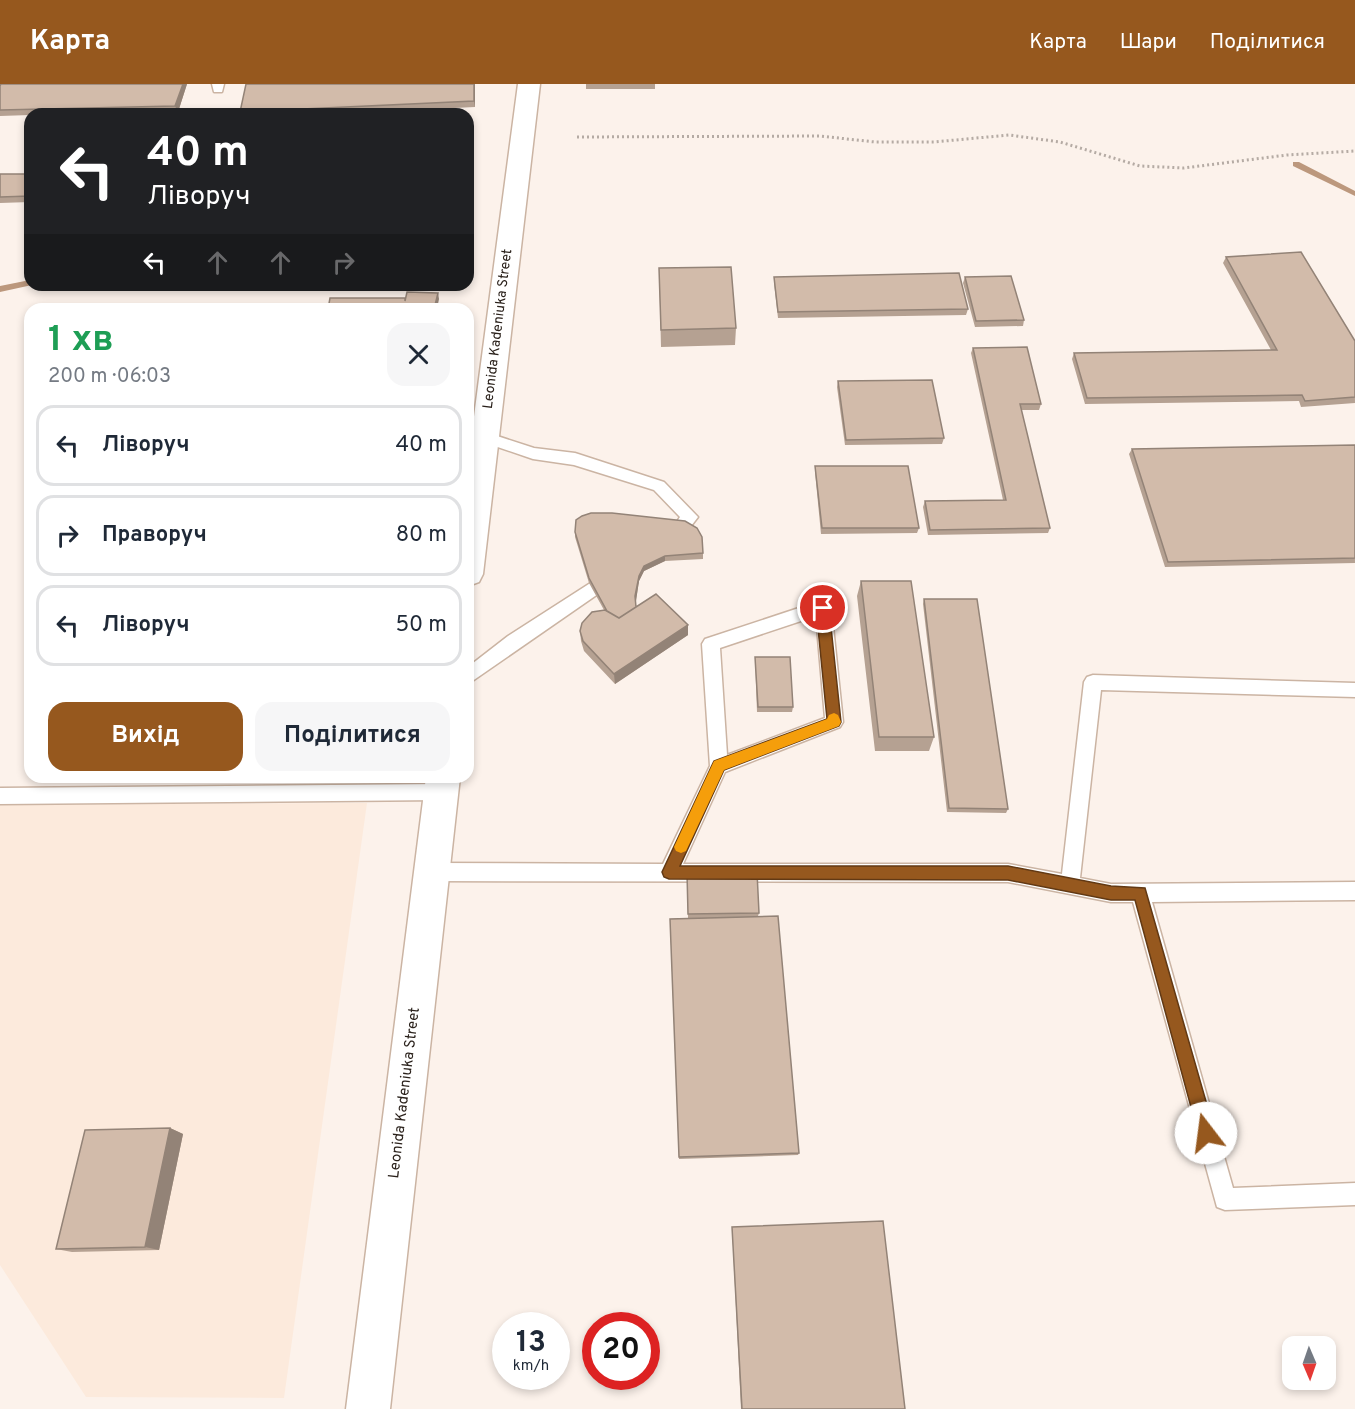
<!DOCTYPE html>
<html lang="uk">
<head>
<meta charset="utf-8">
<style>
	:root { --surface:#fff; --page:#f6f6f7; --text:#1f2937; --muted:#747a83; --line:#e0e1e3; --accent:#96581e }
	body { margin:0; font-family:Overpass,sans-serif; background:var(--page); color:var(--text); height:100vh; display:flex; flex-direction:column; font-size:22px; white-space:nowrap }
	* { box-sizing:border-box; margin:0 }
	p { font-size:20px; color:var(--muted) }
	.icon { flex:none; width:33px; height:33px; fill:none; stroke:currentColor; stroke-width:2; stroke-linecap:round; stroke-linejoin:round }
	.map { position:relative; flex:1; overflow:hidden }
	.panel { position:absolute; left:24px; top:219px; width:450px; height:480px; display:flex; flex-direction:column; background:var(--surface); border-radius:18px; box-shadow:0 3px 9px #0003 }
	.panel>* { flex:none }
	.hud { position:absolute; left:24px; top:24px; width:450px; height:183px; border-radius:18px; box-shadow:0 3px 9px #0003; background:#202124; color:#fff; overflow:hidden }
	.needle { width:39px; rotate:178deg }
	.tools { position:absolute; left:1282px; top:1252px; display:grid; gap:12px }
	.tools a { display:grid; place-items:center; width:54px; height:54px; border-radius:12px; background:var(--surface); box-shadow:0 3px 9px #0003; font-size:30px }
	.speed { position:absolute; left:492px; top:1228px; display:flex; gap:12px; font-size:30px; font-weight:700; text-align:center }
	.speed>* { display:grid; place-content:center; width:78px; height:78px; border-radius:50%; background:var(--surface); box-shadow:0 3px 9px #0003; line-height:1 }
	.speed small { font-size:15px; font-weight:400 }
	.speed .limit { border:9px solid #d22; background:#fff; color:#111 }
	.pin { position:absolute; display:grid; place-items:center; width:51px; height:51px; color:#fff; margin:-26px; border:3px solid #fff; border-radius:50%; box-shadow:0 2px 6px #0007 }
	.me { position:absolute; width:66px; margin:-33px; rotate:345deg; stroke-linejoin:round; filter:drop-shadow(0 0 4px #0008) }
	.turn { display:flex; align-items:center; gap:21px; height:126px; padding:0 24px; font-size:27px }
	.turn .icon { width:78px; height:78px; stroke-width:2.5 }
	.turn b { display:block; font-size:42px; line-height:51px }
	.lanes { display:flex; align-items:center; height:57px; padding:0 24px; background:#0003; justify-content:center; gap:30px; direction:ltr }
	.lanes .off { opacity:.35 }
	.round { display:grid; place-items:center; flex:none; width:63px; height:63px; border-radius:18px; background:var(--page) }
	.headline { display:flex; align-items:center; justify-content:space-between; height:102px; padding:0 24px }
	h1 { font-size:36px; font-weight:700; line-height:45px; color:#1e9e55 }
	.action { display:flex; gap:12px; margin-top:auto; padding:12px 24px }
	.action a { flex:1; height:69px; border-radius:18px; background:var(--accent); color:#fff; font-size:24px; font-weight:700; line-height:69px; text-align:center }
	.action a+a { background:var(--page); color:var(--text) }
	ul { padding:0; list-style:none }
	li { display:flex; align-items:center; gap:18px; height:81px; margin:0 12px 9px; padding:0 12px; border:3px solid var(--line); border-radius:18px }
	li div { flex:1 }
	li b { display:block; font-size:22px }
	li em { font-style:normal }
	header { display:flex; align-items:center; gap:36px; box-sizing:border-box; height:84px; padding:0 30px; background:var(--accent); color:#fff }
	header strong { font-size:28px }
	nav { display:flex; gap:33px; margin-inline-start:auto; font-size:21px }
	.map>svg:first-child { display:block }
</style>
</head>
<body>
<header>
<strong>Карта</strong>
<nav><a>Карта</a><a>Шари</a><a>Поділитися</a></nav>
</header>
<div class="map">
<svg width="1355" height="1325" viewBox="0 0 1355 1325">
	<rect width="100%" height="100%" fill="#fcf2eb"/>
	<path fill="#fceadc" d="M367,719L284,1314L86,1313L0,1181V721Z"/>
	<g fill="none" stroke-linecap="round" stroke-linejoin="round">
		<path fill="#bc987d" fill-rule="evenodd" d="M1293,78H1299L1355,107V112L1293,82Z
			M30,196V201H32L0,208V202Z"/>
		<g stroke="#cbb4a3" stroke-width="3">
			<path id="lane" d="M212,0H224L222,8H214Z
				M485,348L534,364L575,369L664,398L698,433L688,446H676L674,442L680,433L654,406L574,381L533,375L480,357L477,353L480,349Z
				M592,498L598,500L600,505L598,510L468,600V583L508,552Z
				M823,516L829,518L831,523L843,638L840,643L725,688L683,780H1008L1062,790L1084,598L1087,593L1093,591L1355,599V613L1101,606L1080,794L1111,800L1355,798V816L1152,818L1233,1104L1355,1099V1121L1225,1126L1217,1123L1133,818H1111L1008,798L432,797L425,794L422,788L425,782L432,779L663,780L710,682L702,560L705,555ZM816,532L825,634L727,671L720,564Z
				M441,700L448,702L450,708L448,714L441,716L0,720V704Z"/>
		</g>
		<g stroke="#cbb4a3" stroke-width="3">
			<path id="secondary" d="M518,0H540L483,490L479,498L468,502V378Z
				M426,693H460L390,1325H346Z"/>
		</g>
		<path stroke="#b5aba4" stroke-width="3" stroke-dasharray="2 3" stroke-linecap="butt" d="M577,53L820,52L875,58H934L1009,51L1060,58L1140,82L1184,84L1287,71L1355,67"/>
		<use href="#lane" fill="#fff" fill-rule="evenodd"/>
		<use href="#secondary" fill="#fff" fill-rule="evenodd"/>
	</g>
	<path fill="#b5a192" d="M187,0L178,28L97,30H30V31L0,32V2Z
		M475,0V23L327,30H241L240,28Z
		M586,0H655V5H586Z
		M0,90H30V118L0,119Z
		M1226,173L1355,257V319L1301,323L1299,317L1085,320L1072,275L1074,269L1271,266L1223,179Z
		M659,184L736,244L735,261L661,263Z
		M774,193L968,225L966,231L778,234L774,199Z
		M965,193L1024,236L1023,242L975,243L963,199Z
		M973,264L1041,320L1039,326H1021L1050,444L1048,449L928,451L923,423L925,417L1003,416L971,269Z
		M838,297L944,354L942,360L845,361L837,303Z
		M1355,361V479L1165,483L1129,370L1132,365Z
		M815,382L919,444L917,449L821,450L815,388Z
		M575,448L703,469V475L665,477L644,487L639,497L636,516V523L688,551L615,600L584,567L581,557L580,547L604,526L589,499L575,453Z
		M861,497L934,653L929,667H875L857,512Z
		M924,515L1008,725L1006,729L947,728L923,520Z
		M755,573L793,623L792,628H757Z
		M687,789L759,829L758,832L799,1069L798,1071L679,1075L670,835L688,834Z
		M170,1044L183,1050L159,1166L72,1168L56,1165Z
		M732,1143L905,1325H741Z"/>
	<path fill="#938377" d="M183,0H187L178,28L175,22Z
		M474,0H475V23L474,17Z
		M438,209L439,215L437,225H434Z
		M665,472V477L644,487L639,497L636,517L635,512L639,492L644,482Z
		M688,541V551L615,600L614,590Z
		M170,1044L183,1050L159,1166L145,1163Z"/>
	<path fill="#d2bbaa" stroke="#938377" stroke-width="1.5" d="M1,0H183L175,22L0,26V2Z
		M246,0H474V17L240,28Z
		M0,90H30V112L0,113Z
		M1301,168L1355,257V313L1305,317L1302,311L1087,314L1074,269L1277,266L1226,173Z
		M731,183L736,244L661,246L659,184Z
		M959,189L968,225L778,228L774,193Z
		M1011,192L1024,236L976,237L965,193Z
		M407,208L438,209L434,225H328L330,214H405V217Z
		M1027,263L1041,320H1020L1050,444L930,446L925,417L1006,416L973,264Z
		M932,296L944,354L846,356L838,297Z
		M1355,361V474L1168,478L1132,365Z
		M815,382H908L919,444H822Z
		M591,429H612L685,437L697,444L702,453L703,469L665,472L644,482L639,492L635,512L636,523L619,534L607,527L589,494L575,448L576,436L582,432Z
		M861,497H911L934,653H879Z
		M656,510L688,541L614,590L583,557L580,547L582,539L592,528L605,526L619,534Z
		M924,515H977L1008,725L949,724Z
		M755,573H790L793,623H758Z
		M757,788L759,829L688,830L687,789Z
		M778,832L799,1069L679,1073L670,835Z
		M170,1044L145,1163L56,1165L85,1046Z
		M883,1137L905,1325H742L732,1143Z"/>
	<path fill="#96581e" stroke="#623914" stroke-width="1.5" d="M823,518L829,524L841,638L839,642L724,686L680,782H1008L1111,802L1145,804L1215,1049L1212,1055L1206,1057L1201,1055L1198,1049L1135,816H1111L1008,796L669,795L664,793L662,788L714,677L827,635L816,524Z"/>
	<path fill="#f59e0b" d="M834,629L838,631L841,638L839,642L724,686L686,767L681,769L676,767L674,763L714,677L827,635L829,631Z"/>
	<g text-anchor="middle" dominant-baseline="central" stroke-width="6" stroke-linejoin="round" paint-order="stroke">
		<g font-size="14" fill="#2b221c" stroke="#fff">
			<text transform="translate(498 245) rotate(-83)">Leonida Kadeniuka Street</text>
		</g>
		<g font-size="15" fill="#2b221c" stroke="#fff">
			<text transform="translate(405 1009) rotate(-83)">Leonida Kadeniuka Street</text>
		</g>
	</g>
</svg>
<div class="tools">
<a><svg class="needle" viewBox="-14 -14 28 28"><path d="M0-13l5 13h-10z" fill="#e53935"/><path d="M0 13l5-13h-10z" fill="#747a83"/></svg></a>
</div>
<div class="speed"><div>13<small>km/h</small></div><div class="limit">20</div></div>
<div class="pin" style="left:823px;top:524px;background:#d93025"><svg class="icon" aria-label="arrive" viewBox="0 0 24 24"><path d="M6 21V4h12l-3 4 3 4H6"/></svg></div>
<svg class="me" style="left:1206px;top:1049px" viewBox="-20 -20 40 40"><circle r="19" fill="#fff"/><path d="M0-13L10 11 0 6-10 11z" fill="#96581e"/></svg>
<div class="hud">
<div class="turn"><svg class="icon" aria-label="left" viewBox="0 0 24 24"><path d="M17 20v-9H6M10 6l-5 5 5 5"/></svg><div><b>40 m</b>Ліворуч</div></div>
<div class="lanes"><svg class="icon" aria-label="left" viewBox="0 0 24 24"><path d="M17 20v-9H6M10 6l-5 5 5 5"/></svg><svg class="icon off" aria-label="ahead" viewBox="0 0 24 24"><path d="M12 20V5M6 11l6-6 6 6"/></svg><svg class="icon off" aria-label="ahead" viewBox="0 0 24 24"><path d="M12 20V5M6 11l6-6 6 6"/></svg><svg class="icon off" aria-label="right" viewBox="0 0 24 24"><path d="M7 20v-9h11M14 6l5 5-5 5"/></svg></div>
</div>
<section class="panel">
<div class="headline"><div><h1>1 хв</h1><p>200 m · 06:03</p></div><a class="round"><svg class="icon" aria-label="close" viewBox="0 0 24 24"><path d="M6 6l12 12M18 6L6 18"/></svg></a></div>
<ul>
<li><svg class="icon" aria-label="left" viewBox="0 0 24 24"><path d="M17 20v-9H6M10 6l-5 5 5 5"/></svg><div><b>Ліворуч</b></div><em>40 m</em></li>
<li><svg class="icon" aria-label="right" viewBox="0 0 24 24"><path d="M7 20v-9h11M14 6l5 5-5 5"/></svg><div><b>Праворуч</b></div><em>80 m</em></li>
<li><svg class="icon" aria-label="left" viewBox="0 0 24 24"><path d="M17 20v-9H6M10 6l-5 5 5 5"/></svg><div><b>Ліворуч</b></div><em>50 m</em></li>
</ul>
<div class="action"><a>Вихід</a><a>Поділитися</a></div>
</section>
</div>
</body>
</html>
